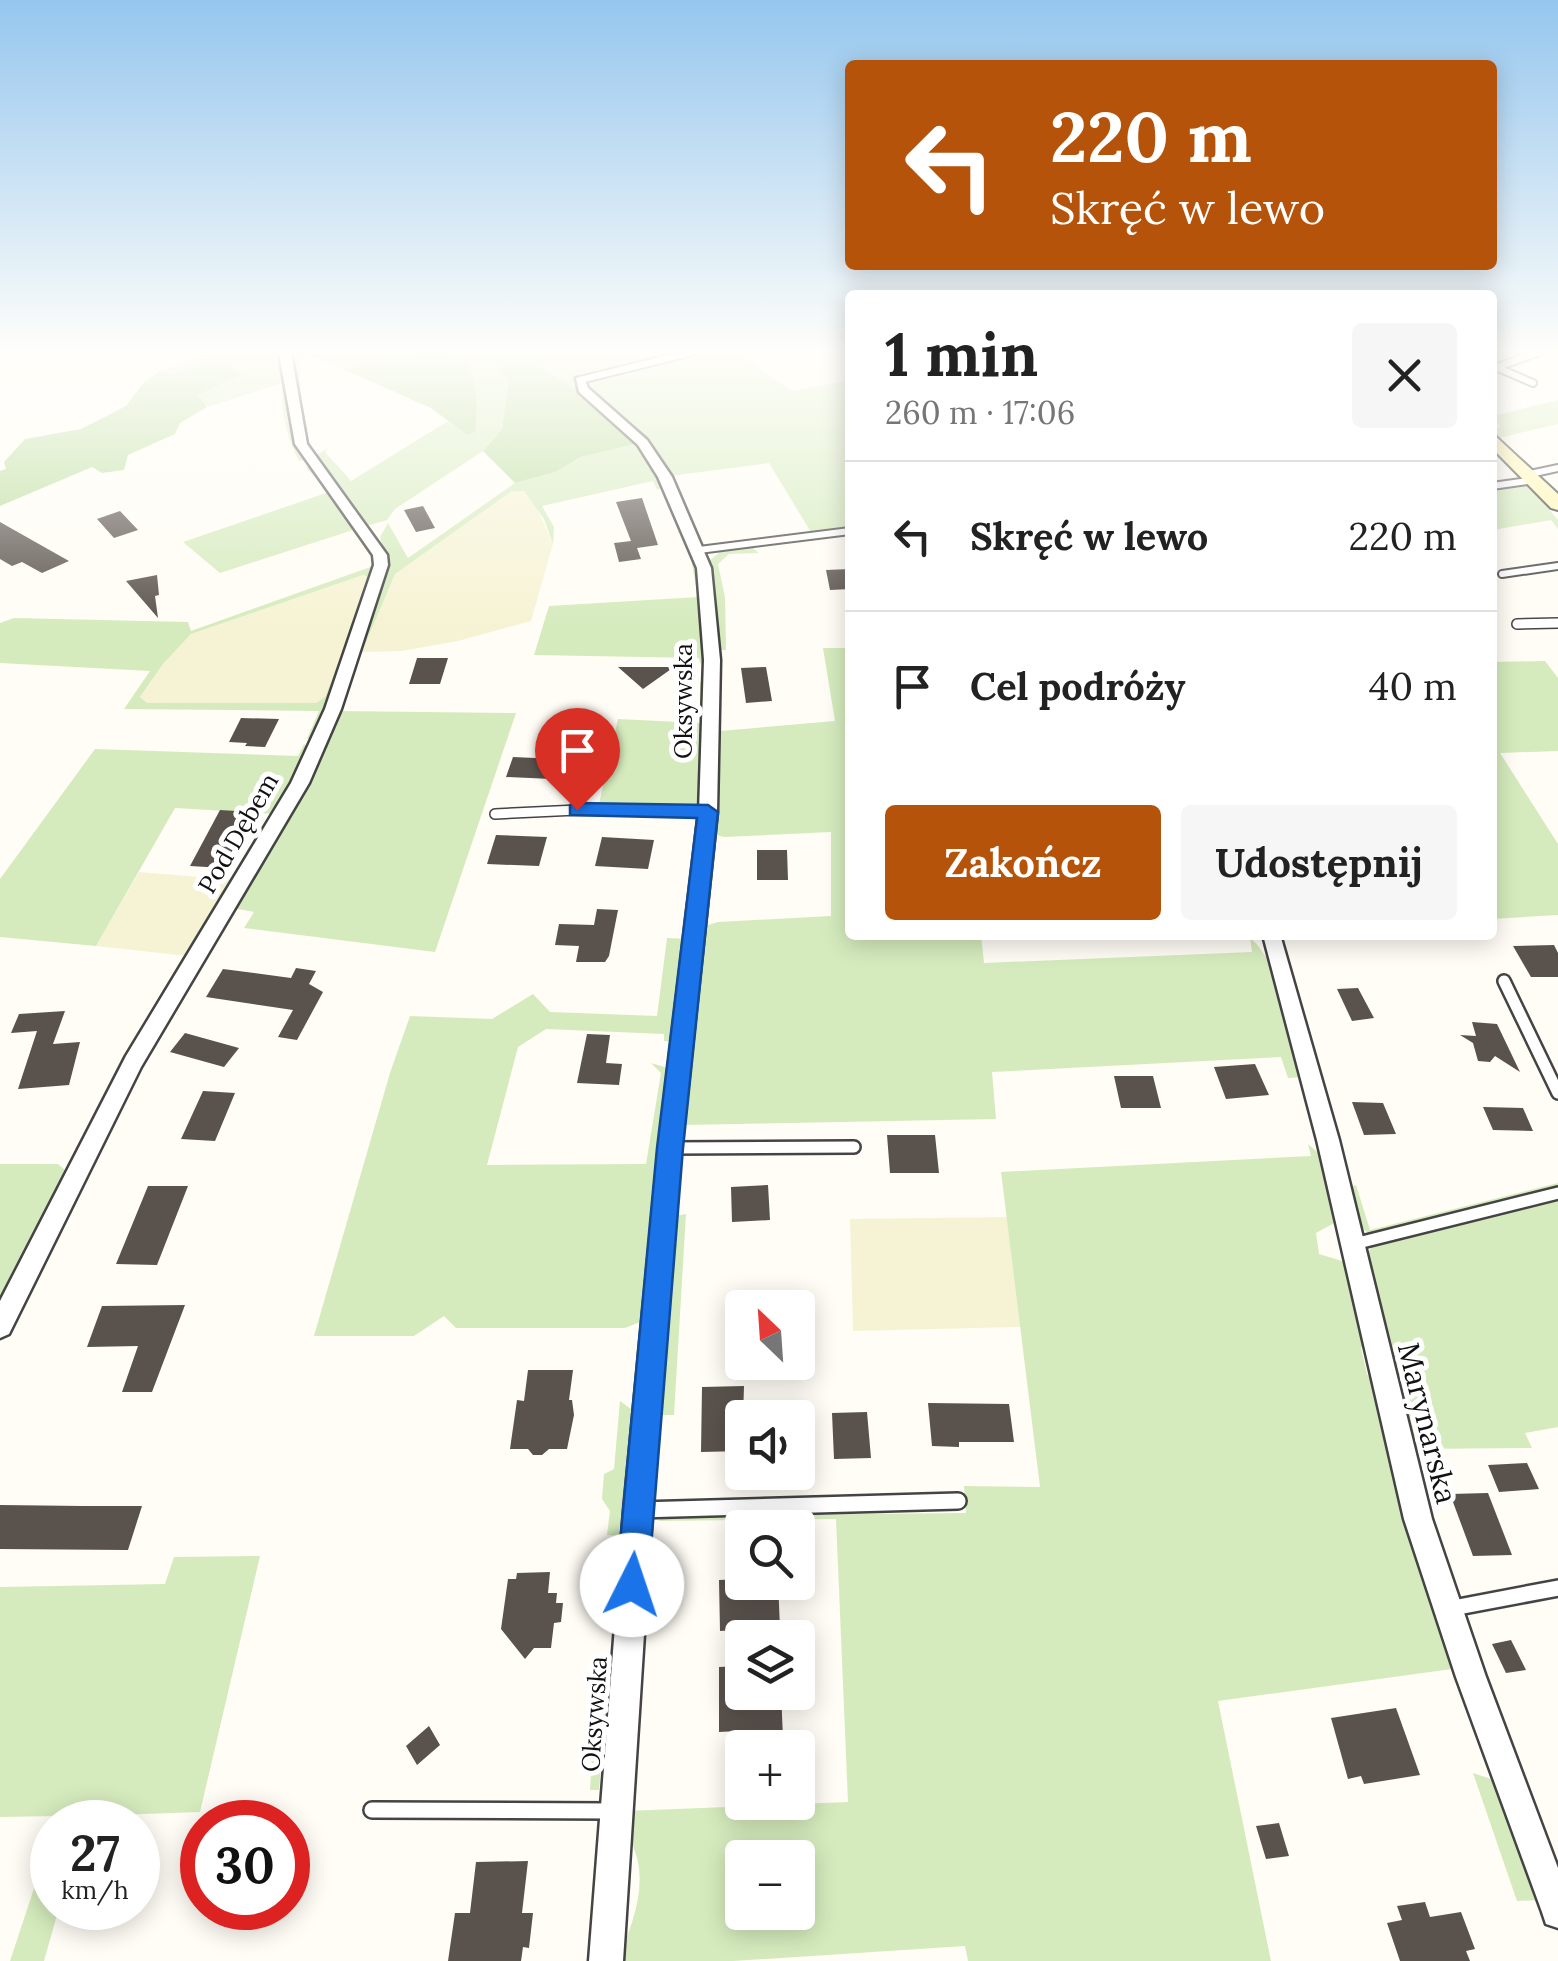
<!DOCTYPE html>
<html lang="pl">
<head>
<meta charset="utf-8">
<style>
	:root { --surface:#fff; --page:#f6f6f6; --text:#222; --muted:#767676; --line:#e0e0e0; --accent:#b45309 }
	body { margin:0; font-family:Lora,serif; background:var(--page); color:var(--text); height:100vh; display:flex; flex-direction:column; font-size:38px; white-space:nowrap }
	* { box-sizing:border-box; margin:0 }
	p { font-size:32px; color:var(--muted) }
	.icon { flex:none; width:55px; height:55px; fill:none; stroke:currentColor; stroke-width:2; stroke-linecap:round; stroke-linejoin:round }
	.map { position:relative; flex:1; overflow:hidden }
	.drawer { position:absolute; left:845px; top:290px; width:652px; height:650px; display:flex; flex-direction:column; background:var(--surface); border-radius:10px; box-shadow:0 5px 25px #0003 }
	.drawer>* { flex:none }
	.hud { position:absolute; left:845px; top:60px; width:652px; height:210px; border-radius:10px; box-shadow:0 5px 25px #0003; background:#b45309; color:#fff; overflow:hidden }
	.needle { width:65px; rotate:335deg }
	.tools { position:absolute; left:725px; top:1290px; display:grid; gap:20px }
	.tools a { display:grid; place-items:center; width:90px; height:90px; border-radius:10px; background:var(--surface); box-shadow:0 5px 25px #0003; font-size:50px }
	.speed { position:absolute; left:30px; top:1800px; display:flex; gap:20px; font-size:50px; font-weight:700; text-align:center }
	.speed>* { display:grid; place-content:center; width:130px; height:130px; border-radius:50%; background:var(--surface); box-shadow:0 5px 25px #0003; line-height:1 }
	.speed small { font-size:25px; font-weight:400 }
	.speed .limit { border:15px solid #d22; background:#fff; color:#111 }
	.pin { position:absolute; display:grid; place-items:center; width:85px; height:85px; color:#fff; margin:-102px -42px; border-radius:50% 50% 50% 0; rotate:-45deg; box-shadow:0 0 10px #0007 }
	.pin .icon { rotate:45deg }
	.me { position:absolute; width:110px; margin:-55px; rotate:4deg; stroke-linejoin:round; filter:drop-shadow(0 0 8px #0008) }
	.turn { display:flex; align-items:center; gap:35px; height:210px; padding:0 40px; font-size:45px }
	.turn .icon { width:130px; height:130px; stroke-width:2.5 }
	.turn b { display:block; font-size:70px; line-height:85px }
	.round { display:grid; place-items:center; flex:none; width:105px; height:105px; border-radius:10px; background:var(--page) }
	.summary { display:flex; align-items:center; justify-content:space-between; height:170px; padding:0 40px }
	h1 { font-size:60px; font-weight:700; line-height:75px }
	.primary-button { display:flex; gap:20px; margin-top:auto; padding:20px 40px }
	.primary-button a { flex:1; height:115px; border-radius:10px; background:var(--accent); color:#fff; font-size:40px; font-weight:700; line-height:115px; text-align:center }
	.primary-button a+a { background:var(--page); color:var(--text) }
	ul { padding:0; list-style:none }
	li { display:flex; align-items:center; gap:30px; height:150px; padding:0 40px; border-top:2px solid var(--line) }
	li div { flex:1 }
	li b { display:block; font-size:38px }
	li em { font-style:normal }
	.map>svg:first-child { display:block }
</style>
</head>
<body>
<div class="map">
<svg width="1558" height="1961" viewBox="0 0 1558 1961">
	<rect width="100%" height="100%" fill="#fffdf5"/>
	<path fill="#f6f3d4" d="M512,491H524L536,506L553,544L531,621L458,641L402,651L362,652L395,574Z
		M363,575L371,578L325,697L316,703H147L140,697L163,664L191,634Z
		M139,872L235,880L188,956L96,946Z
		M1007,1217L1021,1327L853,1331L850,1219Z"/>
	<path fill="#d5ebbd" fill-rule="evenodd" d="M207,353L283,354C287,390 286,427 305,460L299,461C286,436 281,412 282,383L207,407L196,395L241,375L218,360L173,374L159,372Z
		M289,353H401L345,370L308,355L301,357L300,398L297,396Z
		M452,353H485L509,380L502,429L483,451L395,509L387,520L366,526L315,456L328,448L325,452L351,481L448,421L467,435L468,365Z
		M533,353H681L585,374L576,377V388L540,369L543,360Z
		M701,353H738L792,391L850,380V528L812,534L769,463L670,476L585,387L588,379L599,374Z
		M1558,400V424L1499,438L1493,432L1500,426L1493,421V416Z
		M639,443L665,486L657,490L653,481L542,506L554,527L553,544L544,519L524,491H512L395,574L362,652H356L386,559L380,537L388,523L408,558L515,483L555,472L581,457Z
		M309,467L331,491L353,530L220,573L183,542L329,492L306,468Z
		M1528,485L1558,520V529L1551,520L1493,530L1492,489Z
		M752,547L759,553L729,554L718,564L725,597L726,650H716L708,562L720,552Z
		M691,559H696L702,585L707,662L700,663L699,658L534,655L549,606L698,597Z
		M376,565L371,578L363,575L191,634L163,664L140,697L147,703H316L325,697L352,626L330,700L311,738L307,739L319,711L124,709L150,671L0,663V623L14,618L188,622L191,631Z
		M823,648H850V935H981L984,963L1252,952L1250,938C1281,962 1293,1039 1305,1077L1288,1078L1281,1057L992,1072L996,1119L681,1125L705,926L718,922L831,916V832L724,837L717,835L713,828L720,782V731L835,721Z
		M1545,661L1558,678V751L1500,753L1558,844V915L1493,919V662Z
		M700,682L705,683L702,805L599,804L618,719L700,723Z
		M337,711L516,713L435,952L244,928L254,912L233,908Z
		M304,744L310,749L275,814L175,808L96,946L0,937V879L95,749L298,756Z
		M667,938L689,939L674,1042L664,1041V1034L546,1029L518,1047L487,1165L646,1164L661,1073L651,1063L671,1069L640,1322L625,1328H456L444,1316L414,1336H314L390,1073L410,1016L492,1019L533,994L550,1012L657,1016Z
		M1308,1144L1323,1157L1336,1222L1316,1233L1319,1254L1342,1261L1348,1267L1366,1342L1361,1348L1367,1374L1375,1385L1459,1668L1218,1701L1271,1961H968L965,1946L733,1961H618C630,1928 646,1894 637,1858C632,1840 625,1831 626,1811L848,1802L836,1519L658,1521L666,1516L966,1513L964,1486L1040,1487L1001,1172L1311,1156ZM742,1858H798V1912H742Z
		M0,1164H58L65,1170L0,1307Z
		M1558,1183V1187L1369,1234L1357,1223L1347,1189L1356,1185L1370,1230Z
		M1558,1200V1427L1525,1433L1532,1448L1411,1449L1364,1257L1376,1242Z
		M686,1214L674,1415H653L670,1217Z
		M620,1401L631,1409L619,1536L607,1535L610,1511L602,1499L604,1474L614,1469Z
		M260,1556L200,1812L86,1816L84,1822H56L57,1816L0,1817V1587L165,1584L174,1557Z
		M598,1658L609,1660L599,1790H590Z
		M1473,1773L1497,1781L1540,1900L1517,1901Z
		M52,1834V1908H59L44,1961H10Z"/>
	<path fill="#b9dc9c" d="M401,353C416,353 436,349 450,353C482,362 477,407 475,432L467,435L431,408L345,370Z
		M485,353H533L544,360L541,369L576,388L639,443L581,457L555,472L515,483L483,451L502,429L509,380Z
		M218,360L243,375L197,395L207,407L180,423L175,434L128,455L124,470L102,473L92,467L0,506V471L6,469L4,462L25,439L81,429L126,406L144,382L159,372L173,374Z"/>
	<path fill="#5a524d" d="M642,498L658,545L637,548L641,559L619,562L614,543L631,541L616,502Z
		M423,506L435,528L416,532L404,510Z
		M120,511L138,530L114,538L97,519Z
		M0,522L69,561L42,573L22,562L12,566L0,559Z
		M850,569V589L830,590L826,570Z
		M157,575L159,595L155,596L158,618L126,581Z
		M417,658H448L440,684H409Z
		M618,667H674L643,689Z
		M766,667L772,701L746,703L741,668Z
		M241,718L279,719L265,747L245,746L247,743L229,742Z
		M513,757L579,760L574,780L506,777Z
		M220,810L253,812L223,868L190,866Z
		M496,835L547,837L539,866L487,864Z
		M602,837L654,840L648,869L595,866Z
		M757,850H787L788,880H757Z
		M597,909L618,910L609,956L605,962H576L579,946L555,945L559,924L594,925Z
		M1554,945L1558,953V977H1531L1513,946Z
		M296,968L316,971L309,984L323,992L297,1040L278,1037L293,1010L206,997L223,969L291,978Z
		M1358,988L1374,1018L1352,1021L1337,989Z
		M65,1011L53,1044L80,1042L69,1085L18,1089L37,1031L11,1033L19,1014Z
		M1472,1022L1497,1024L1520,1072L1495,1056L1490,1062L1478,1061L1473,1043L1460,1035L1476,1036Z
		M185,1033L239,1048L224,1067L170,1052Z
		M587,1034L610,1035L606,1063L622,1064L619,1085L577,1083Z
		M1255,1064L1269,1095L1226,1099L1214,1067Z
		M1114,1076H1153L1161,1108H1121Z
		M203,1091L235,1093L215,1141L181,1139Z
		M1352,1102L1383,1103L1396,1134L1364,1135Z
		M1483,1107L1523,1108L1533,1131L1493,1130Z
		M887,1135H935L939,1173H890Z
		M768,1185L770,1220L732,1222L731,1187Z
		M148,1186H188L157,1265L116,1264Z
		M185,1305L152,1392H122L138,1346L87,1347L102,1306Z
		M528,1370H573L569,1400H572L574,1415L567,1449H549L542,1455H533L528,1449H510L517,1400L524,1401Z
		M744,1386L742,1451L701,1452L702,1387Z
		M928,1403L1009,1404L1014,1442H959V1447L932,1446Z
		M867,1412L871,1458L834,1459L832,1413Z
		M1527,1463L1539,1489L1499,1492L1488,1465Z
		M1488,1493L1512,1555L1473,1556L1450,1494Z
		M0,1505L83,1506H142L128,1550L0,1549Z
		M550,1572L548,1593H557L556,1603H563L561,1622L554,1623L551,1648H534L525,1659L501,1629L508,1579H516L517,1573Z
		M742,1579V1582H778L780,1628L720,1631L719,1580Z
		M1511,1640L1526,1670L1506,1673L1492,1644Z
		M742,1666V1692H781L783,1738L755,1739V1730L719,1732V1667Z
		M1396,1708L1420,1775L1364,1784L1361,1776L1348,1779L1331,1718Z
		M429,1726L440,1745L417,1765L406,1746Z
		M1279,1823L1289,1856L1266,1859L1256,1826Z
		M528,1861L522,1913H533L529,1948L523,1947L521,1961H448L455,1913H470L476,1862Z
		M1425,1902L1430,1917L1461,1912L1475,1949L1466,1951L1470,1961H1400L1387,1923L1402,1920L1397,1906Z"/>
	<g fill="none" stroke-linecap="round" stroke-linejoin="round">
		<g stroke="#444" stroke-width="10">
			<path id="lane-far3" d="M1498,368L1533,383
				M1492,369L1537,353
				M580,380L689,353
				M1530,474L1558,468
				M1492,486L1535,480
				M699,550L850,531
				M1502,574L1558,566"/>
		</g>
		<g stroke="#444" stroke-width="12">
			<path id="lane-far2" d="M1517,624L1558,623
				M495,814L577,810L708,812"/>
		</g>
		<g stroke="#444" stroke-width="16">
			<path id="lane-far1" d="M1504,981L1558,1093
				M671,1148L854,1147
				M1354,1244L1558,1193"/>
		</g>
		<g stroke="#444" stroke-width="20">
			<path id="lane" d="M639,1510L958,1501
				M1453,1608L1558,1588
				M372,1810L613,1811"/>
		</g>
		<g stroke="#444" stroke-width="5">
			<path id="street" d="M279,353H291L307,444L387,555L388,565L341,709L309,783L141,1067L9,1334L0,1338V1301L126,1056L291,783L325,709L374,565L373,555L295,444Z
				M576,378H584L588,388L647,440L672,477L711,568L720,660L717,812L681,1148L652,1510L623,1961H589L624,1510L659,1148L699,812L704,660L697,568L658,477L638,445L579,392Z
				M1263,935H1279L1281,938L1339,1140L1432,1519L1486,1677L1558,1868V1928L1546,1924L1542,1912L1456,1677L1404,1519L1317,1140Z"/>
		</g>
		<g stroke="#333" stroke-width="4">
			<path id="secondary" d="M1492,433L1558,494V510L1551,508L1492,448Z"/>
		</g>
		<use href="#lane-far3" stroke="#fff" stroke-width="6"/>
		<use href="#lane-far2" stroke="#fff" stroke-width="9"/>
		<use href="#lane-far1" stroke="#fff" stroke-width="11"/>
		<use href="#lane" stroke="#fff" stroke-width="15"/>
		<use href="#street" fill="#fff" fill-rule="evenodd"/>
		<use href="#secondary" fill="#fff6b0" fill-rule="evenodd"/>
	</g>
	<linearGradient id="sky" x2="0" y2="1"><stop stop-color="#95c6ee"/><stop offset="0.56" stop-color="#fffefa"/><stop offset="1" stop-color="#fffefa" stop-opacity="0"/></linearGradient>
	<rect width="1558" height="628" fill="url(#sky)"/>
	<path fill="#1a73e8" stroke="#114b97" stroke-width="2.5" d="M577,803L708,805L718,812L683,1148L648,1585L643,1597L632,1601L620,1597L616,1585L657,1148L697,818L570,815V805Z"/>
	<g text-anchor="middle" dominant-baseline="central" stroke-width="10" stroke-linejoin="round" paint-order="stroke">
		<g font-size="25" fill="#111" stroke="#fff">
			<text transform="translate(683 701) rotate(-90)">Oksywska</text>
			<text transform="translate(238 833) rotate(-60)">Pod Dębem</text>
			<text transform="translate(594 1714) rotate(-86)">Oksywska</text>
		</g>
		<g font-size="30" fill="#111" stroke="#fff">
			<text transform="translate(1428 1423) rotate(76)">Marynarska</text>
		</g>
	</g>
</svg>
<div class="tools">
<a><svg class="needle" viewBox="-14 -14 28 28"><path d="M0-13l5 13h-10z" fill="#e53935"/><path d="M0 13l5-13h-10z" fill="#767676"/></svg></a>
<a><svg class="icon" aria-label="sound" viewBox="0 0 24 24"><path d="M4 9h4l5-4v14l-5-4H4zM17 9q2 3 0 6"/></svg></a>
<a><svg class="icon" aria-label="search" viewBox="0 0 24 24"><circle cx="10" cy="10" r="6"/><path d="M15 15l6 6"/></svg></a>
<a><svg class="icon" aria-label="layers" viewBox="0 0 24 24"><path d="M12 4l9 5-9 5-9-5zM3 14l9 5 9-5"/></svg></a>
<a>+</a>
<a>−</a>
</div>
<div class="speed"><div>27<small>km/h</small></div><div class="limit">30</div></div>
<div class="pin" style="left:577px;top:810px;background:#d93025"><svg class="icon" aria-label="arrive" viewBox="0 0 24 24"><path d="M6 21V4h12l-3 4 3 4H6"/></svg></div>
<svg class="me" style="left:632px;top:1585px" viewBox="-20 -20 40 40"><circle r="19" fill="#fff"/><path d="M0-13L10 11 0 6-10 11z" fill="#1a73e8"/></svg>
<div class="hud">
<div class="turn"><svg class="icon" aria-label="left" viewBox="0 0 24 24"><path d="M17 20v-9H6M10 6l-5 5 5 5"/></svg><div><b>220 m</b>Skręć w lewo</div></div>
</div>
<section class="drawer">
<div class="summary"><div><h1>1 min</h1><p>260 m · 17:06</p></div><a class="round"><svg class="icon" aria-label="close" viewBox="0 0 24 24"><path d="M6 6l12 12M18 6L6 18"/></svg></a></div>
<ul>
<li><svg class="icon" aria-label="left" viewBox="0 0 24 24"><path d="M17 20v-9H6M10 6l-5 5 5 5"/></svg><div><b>Skręć w lewo</b></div><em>220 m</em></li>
<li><svg class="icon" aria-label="arrive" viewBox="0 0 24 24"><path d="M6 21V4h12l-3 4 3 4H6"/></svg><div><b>Cel podróży</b></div><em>40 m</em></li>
</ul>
<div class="primary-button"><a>Zakończ</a><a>Udostępnij</a></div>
</section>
</div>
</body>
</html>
